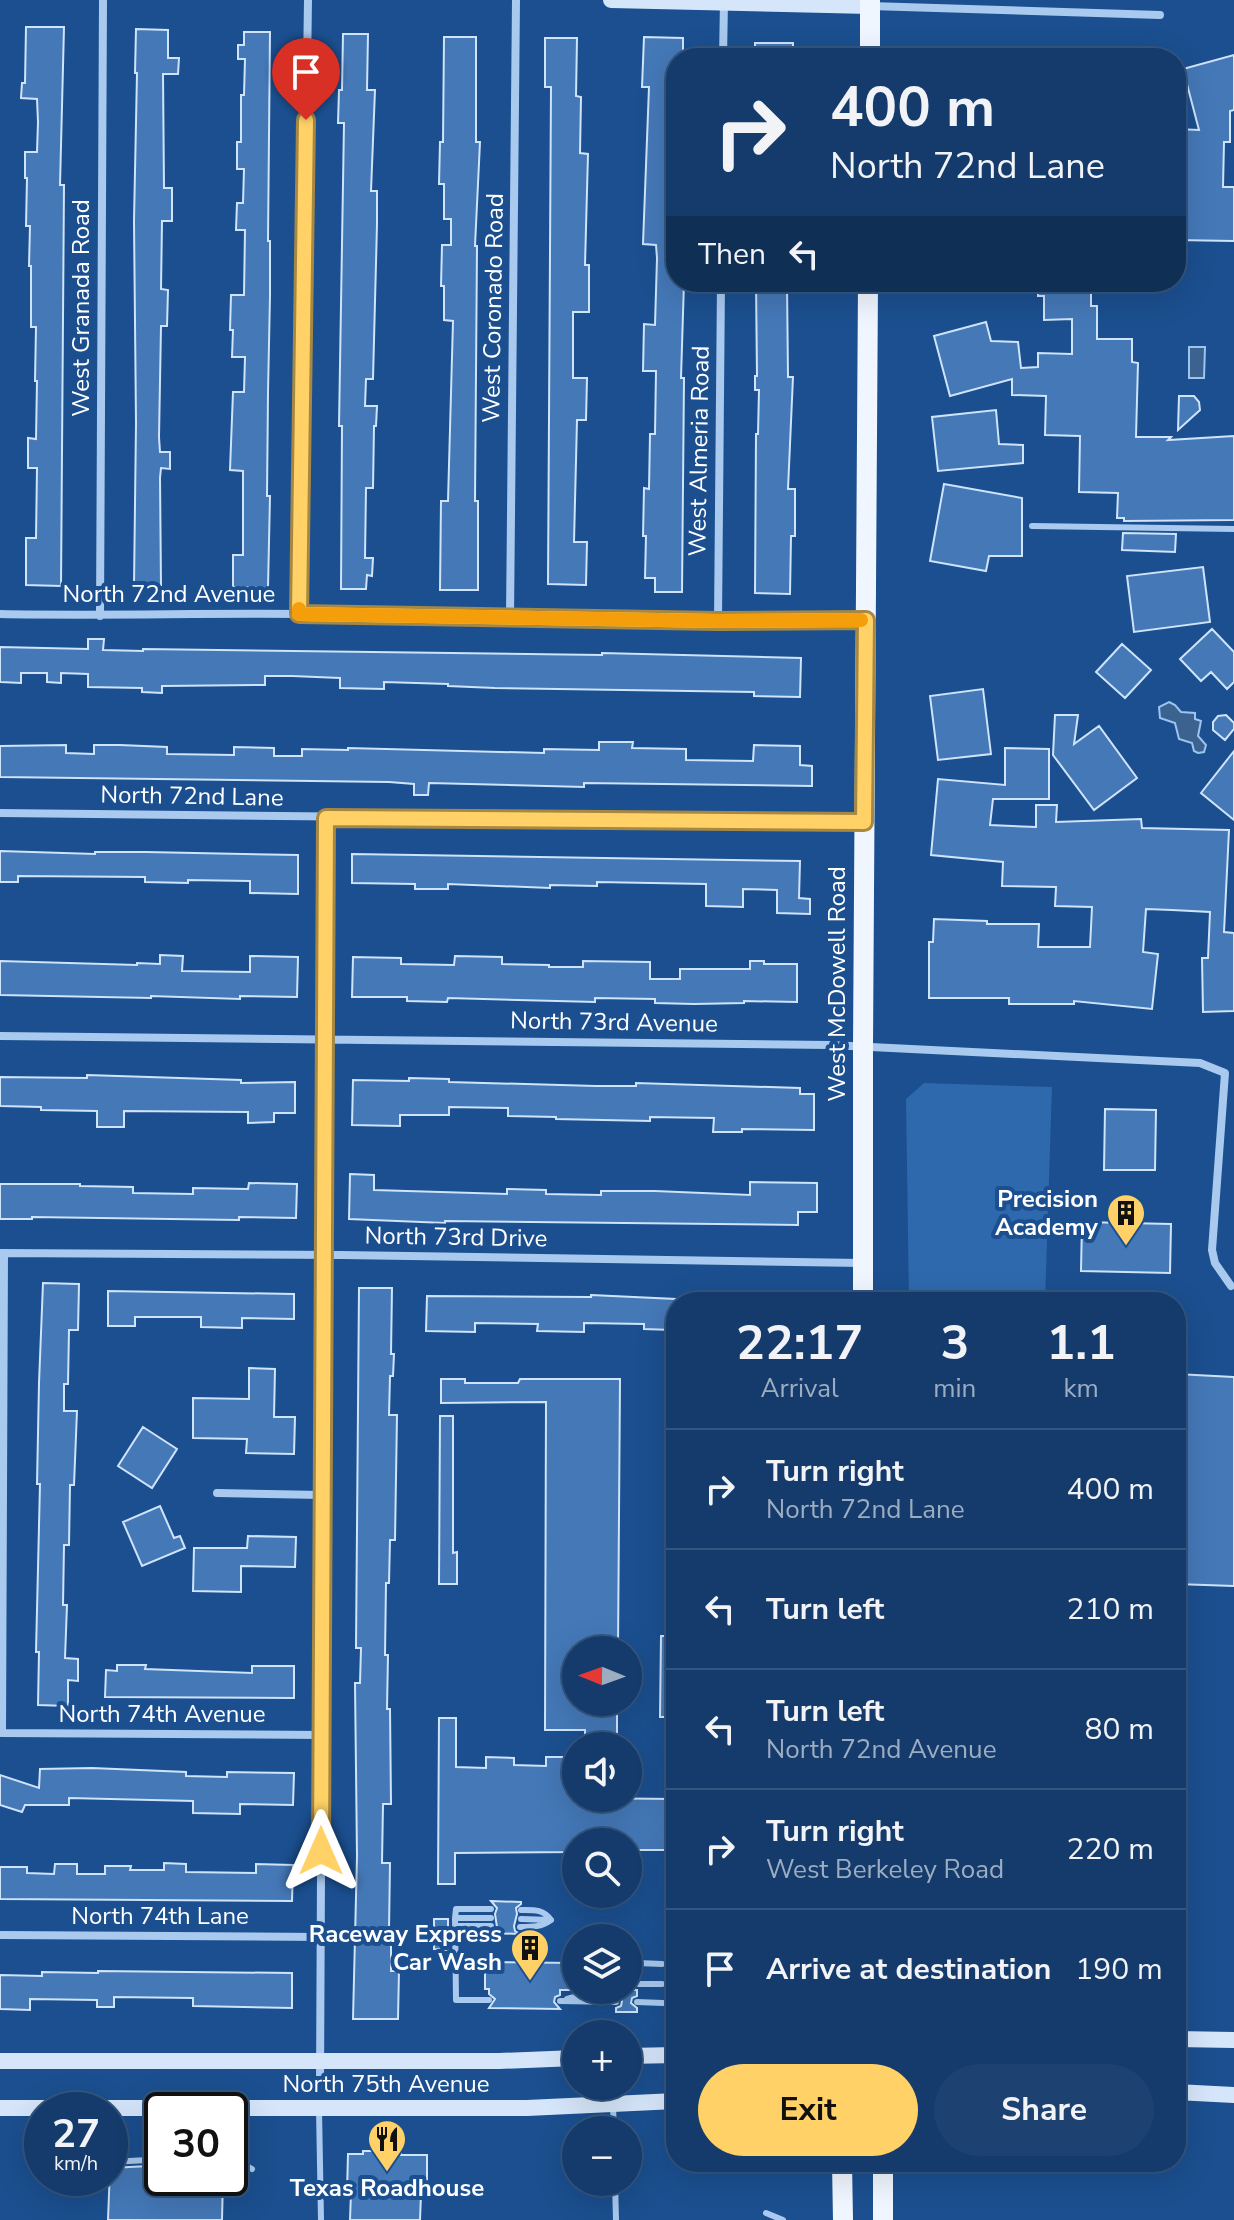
<!DOCTYPE html>
<html lang="en">
<head>
<meta charset="utf-8">
<style>
	:root { --surface:#143b6b; --page:#1d4271; --text:#f1f3f6; --muted:#9dadc1; --line:#33557e; --accent:#ffd166 }
	body { margin:0; font-family:"Nunito Sans",sans-serif; background:var(--page); color:var(--text); height:100vh; display:flex; flex-direction:column; font-size:30px; white-space:nowrap }
	* { box-sizing:border-box; margin:0 }
	p { font-size:26px; color:var(--muted) }
	.icon { flex:none; width:44px; height:44px; fill:none; stroke:currentColor; stroke-width:2; stroke-linecap:round; stroke-linejoin:round }
	.map { position:relative; flex:1; overflow:hidden }
	.panel { position:absolute; left:666px; top:1292px; width:520px; height:880px; display:flex; flex-direction:column; background:var(--surface); border-radius:32px; box-shadow:0 8px 32px #0002,0 0 0 2px var(--line) }
	.panel>* { flex:none }
	.guide { position:absolute; left:666px; top:48px; width:520px; height:244px; border-radius:32px; box-shadow:0 8px 32px #0002,0 0 0 2px var(--line); background:#143b6b; color:var(--text); overflow:hidden }
	.needle { width:52px; rotate:271deg }
	.buttons { position:absolute; left:562px; top:1636px; display:grid; gap:16px }
	.buttons a { display:grid; place-items:center; width:80px; height:80px; border-radius:50%; background:var(--surface); box-shadow:0 8px 32px #0002,0 0 0 2px var(--line); font-size:40px }
	.speed { position:absolute; left:24px; top:2092px; display:flex; gap:16px; font-size:40px; font-weight:700; text-align:center }
	.speed>* { display:grid; place-content:center; width:104px; height:104px; border-radius:50%; background:var(--surface); box-shadow:0 8px 32px #0002,0 0 0 2px var(--line); line-height:1 }
	.speed small { font-size:20px; font-weight:400 }
	.speed .limit { border:4px solid #111; border-radius:12px; background:#fff; color:#111 }
	.pin { position:absolute; display:grid; place-items:center; width:68px; height:68px; color:#fff; margin:-82px -34px; border-radius:50% 50% 50% 0; rotate:-45deg; box-shadow:0 0 8px #0007 }
	.pin .icon { rotate:45deg }
	.me { position:absolute; width:88px; margin:-44px; rotate:0deg; stroke-linejoin:round; filter:drop-shadow(0 0 6px #0008) }
	.turn { display:flex; align-items:center; gap:28px; height:168px; padding:0 32px; font-size:36px }
	.turn .icon { width:104px; height:104px; stroke-width:2.5 }
	.turn b { display:block; font-size:56px; line-height:68px }
	.then { display:flex; align-items:center; height:76px; padding:0 32px; background:#0003; gap:16px; font-size:30px }
	.eta { display:flex; justify-content:space-evenly; align-items:center; height:136px; text-align:center }
	.eta b { font-size:48px; font-weight:700; line-height:56px }
	.primary-button { display:flex; gap:16px; margin-top:auto; padding:16px 32px }
	.primary-button a { flex:1; height:92px; border-radius:48px; background:var(--accent); color:#111; font-size:32px; font-weight:700; line-height:92px; text-align:center }
	.primary-button a+a { background:var(--page); color:var(--text) }
	ul { padding:0; list-style:none }
	li { display:flex; align-items:center; gap:24px; height:120px; padding:0 32px; border-top:2px solid var(--line) }
	li div { flex:1 }
	li b { display:block; font-size:30px }
	li em { font-style:normal }
	.map>svg:first-child { display:block }
</style>
</head>
<body>
<div class="map">
<svg width="1234" height="2220" viewBox="0 0 1234 2220">
	<rect width="100%" height="100%" fill="#1b4f8f"/>
	<path fill="#2e69ad" d="M924,1083L1052,1087L1045,1302H909L906,1099Z"/>
	<path fill="#3c6290" stroke="#9cc4f0" stroke-width="2" d="M1189,347H1205L1204,378H1189Z
		M1169,702L1175,705L1181,712L1195,713V719L1201,721L1198,736L1206,745L1204,752L1198,753L1194,751L1192,743L1179,739L1175,723L1160,718L1159,707Z"/>
	<path fill="#4478b7" stroke="#cfe3fa" stroke-width="2" d="M26,27H64L60,185H64L61,586L26,585V538H36L37,468H28V438L36,439L37,381H35L36,327H31V266H29L30,226H26L27,178H25V152H37L38,122L37,99L21,98L22,83H25Z
		M136,29L168,30V58H179L178,74H163L164,188H172V221H162L161,289L168,290L167,326H161L159,437L160,452H170V469L161,468L160,478L161,587L134,586L136,423L134,221L137,73H135Z
		M244,32H270L268,241H270V295L268,393L267,496H270L268,588L233,587V555H243V471L230,470L233,392H244L245,357H232L233,330H230L231,295H244L245,230H236L237,203H243L244,169H237V142H241V95H244L245,59H238V45H244Z
		M343,34H368L367,90H375L371,191H377V224L373,379H366L365,406H377L376,426H374L373,488H366L365,558H373L372,576L367,575L366,589H341L342,426H339L344,123H338L339,90H342Z
		M444,37H476V142H480L475,246H477L475,501H478V590H440L441,501H448L453,321L444,320V286H441L442,245H451V219H444V184H439L440,142H443Z
		M644,37L683,38V58H676V282H684L681,378H684L682,592H655V578H645L646,536H643L644,488L649,489L650,434H655L656,371H643L644,324L655,325L657,258L656,245L643,244L649,87H642Z
		M545,38H577L576,96L581,97L580,153L588,154L585,265H589V312H573V378H587L586,420H577L574,542H587L586,585L548,584L551,87H545Z
		M755,43H793V58H755Z
		M1234,55V110L1230,111V142H1224L1223,187H1234V241L1176,240L1177,129L1199,130L1183,69Z
		M756,282H787L788,377H793L788,489H795V536H791L790,594L755,593L756,434H758L759,390H755V376H757Z
		M1038,282H1091V306H1097V339H1132V362L1138,363L1136,437H1171L1168,440L1234,436V520L1124,521V518H1117L1118,493L1079,492L1080,436L1045,435L1046,396L1012,395V379L950,396L934,336L986,322L991,341L1018,342L1021,368L1038,367V353L1072,354V319L1044,320V296H1038Z
		M1179,396H1194L1199,402L1200,410L1178,430Z
		M996,410L999,444L1023,445V463L938,471L932,417Z
		M944,484L1022,498V556H989L986,571L930,561Z
		M1123,533L1176,534L1175,552L1122,550Z
		M1203,567L1210,622L1134,632L1127,576Z
		M1212,629L1234,652V682L1227,689L1211,672L1201,681L1180,659Z
		M88,639H104L103,650L143,651V649L602,655V653L801,658L800,697L754,696V692L495,688L448,686V684L384,682V689L340,688V678L292,676H265V685L162,686V693L142,692V688L88,687V674L61,673V683L47,682V673H21V683L0,682V647L88,649Z
		M1122,644L1151,670L1125,698L1096,672Z
		M983,689L991,754L938,760L930,696Z
		M1055,715H1078L1074,744L1099,726L1137,778L1094,810L1053,755Z
		M1226,715L1234,723V729L1225,740L1213,730V722L1218,716Z
		M599,742H633L632,748L686,749V760L753,761L754,745L800,746V765L812,766V786L584,783V787L429,783L428,795H414V784L389,782L0,777V746L66,745V753L94,754V745H120L167,747V754L234,755V747L274,748V756H302V749L348,750V748L544,753V749L599,750Z
		M1005,748L1049,749V799H993L990,825L1036,827V805H1057L1056,822L1141,819L1142,828L1229,830L1224,932L1234,933V1011L1203,1012L1202,958H1208L1210,912L1172,910L1146,909L1143,952L1158,954L1152,1009L1074,1001V1004H1009V998H929V942H933L934,919L987,921V924H1039L1038,947H1090L1092,907L1055,906L1056,887L1002,886L1003,862L931,855L938,779L1005,785Z
		M1234,751V820L1201,793Z
		M0,851L95,854V852H146L298,855V894L250,893V881L188,880V883L145,882V877L18,876V882H0Z
		M352,854L800,861L799,898L810,899V914L777,913V890L743,889V907L706,906V884L597,882V886L550,885V888L448,884V889H415V884L352,883Z
		M160,955L183,956L182,971L250,972V956L298,957L297,997L240,996V999L151,996V998L0,995V961L137,965V963L160,964Z
		M455,956L502,957V964L549,965V967H583V961L650,962V979H680V969H750V961H764V964H797V1002L744,1001V1003L694,1004L655,1003V999L595,998V1002L448,998L447,1002L407,1001V997H352L353,957L401,958V964L454,965Z
		M87,1075L241,1080V1083L295,1082V1113H274V1122L248,1123V1112L124,1111V1127H97V1111L41,1110V1107L0,1106V1077L87,1078Z
		M409,1078L449,1079V1082L596,1086H636V1083L800,1088V1094H814V1130L742,1129V1132H713L714,1118L650,1117V1121L556,1119V1117L508,1116V1108L449,1107V1115H400V1126L352,1125L353,1080L409,1081Z
		M1105,1109L1156,1110L1155,1170H1104Z
		M350,1174L374,1175V1190L507,1194V1189L546,1190V1194L601,1195V1191H655L750,1195V1182L817,1183V1212H798V1225L445,1221V1223L349,1219Z
		M249,1183L297,1184L296,1218L239,1217V1220L32,1217V1219H0V1184H80V1186L133,1187V1193L193,1194V1188L248,1189Z
		M1082,1222L1171,1224L1170,1273L1081,1271Z
		M43,1283L79,1284L78,1330H69L68,1384H64V1411H77L74,1485H70L69,1545H64L63,1605H67L65,1658L78,1659V1681L68,1680V1706L38,1705L39,1652H36L40,1484H37L39,1383Z
		M359,1288H392L391,1354H394L393,1376H390L389,1415H397L395,1540H390L389,1583H386L385,1655H388L387,1709H390L391,1804H383L382,1863H390L389,1930H391V1971H399L398,2019H353L357,1856L355,1683H360L361,1648H356Z
		M108,1291L294,1294V1319L242,1318V1328L201,1327V1317H135V1326H108Z
		M591,1295L676,1299V1323H672V1330L644,1329V1324L584,1323V1332L537,1331L538,1324L475,1323V1332L426,1331L427,1296L591,1297Z
		M249,1368L275,1369L274,1417H295L294,1454L246,1453L247,1439L193,1438V1398L249,1399Z
		M1176,1374L1234,1377V1586L1176,1584Z
		M441,1379H465V1383H518L520,1379H620L618,1650H576V1702H617V1746H585V1730H545L546,1402L441,1403Z
		M440,1416H453V1553L457,1552V1584H439Z
		M143,1427L177,1449L152,1488L118,1466Z
		M160,1506L174,1538L180,1536L185,1548L142,1566L123,1522Z
		M248,1536L296,1537L295,1567L241,1566V1592L193,1591L194,1548H247Z
		M661,1636H676V1717H660Z
		M117,1665H146L145,1669L252,1673V1666H294V1698L105,1697L106,1670L117,1671Z
		M439,1718H456V1767L486,1768V1757L514,1758V1765L546,1766V1757H576V1798L676,1799V1850H628V1842H576V1852L455,1853V1884H438Z
		M92,1768L186,1772V1776L227,1777V1772L294,1773L293,1805L240,1804V1814L193,1813V1801L69,1798V1805H25L22,1812L0,1805V1775L39,1788L40,1769Z
		M164,1863L186,1864V1872L256,1873V1864L293,1865L292,1901L0,1899V1867H27V1873L54,1874L55,1864H77V1874H105V1866H131L130,1870H164Z
		M491,1901L521,1902V1904L516,1908L517,1914L514,1926L515,1931L520,1934L490,1933L497,1927L495,1914L497,1908Z
		M434,1919H448V1950L434,1949Z
		M485,1962L575,1963V1990H560V1995L555,1997L554,2002L560,2009L489,2008L495,1999L489,1994V1989H485Z
		M98,1971L292,1973V2008L193,2006V1998L114,1997V2007H97V2000L30,1999V2010L0,2009V1975L42,1976V1972L98,1973Z
		M616,1990H637V1996L632,1998L631,2003L637,2008V2012H616V2008L621,2006L622,2001L616,1996Z
		M363,2151H401V2155H427V2194H421L420,2220H350L351,2192H347L348,2154H363Z
		M152,2156H162V2178H223L222,2220H108L110,2168L149,2166L154,2162Z"/>
	<g fill="none" stroke-linecap="round" stroke-linejoin="round">
		<path stroke="#a9c9ee" stroke-width="6" d="M1032,526L1234,529
			M521,1910C534,1910 543,1909 551,1920
			M455,1918L456,1909H491
			M521,1919L551,1920
			M455,1926H491
			M520,1927C533,1927 541,1927 551,1920
			M638,1963L662,1964
			M637,1984H662
			M567,1999L578,1996L585,1990
			M489,2000H456L455,1918H491
			M560,2001L616,2002
			M637,2002L663,2003
			M613,2106L614,2130
			M319,2109L321,2220
			M230,2161H238L252,2169
			M110,2162L148,2160
			M615,2182L616,2220
			M766,2213L783,2220"/>
		<path stroke="#a9c9ee" stroke-width="8" d="M870,6L1160,15
			M723,58L724,1
			M0,614C101,616 202,613 302,614C490,616 677,621 865,620
			M299,614L308,0
			M100,616L103,0
			M510,617L516,0
			M718,621L721,282
			M0,813L863,822
			M0,1036L830,1045L1200,1063L1225,1073L1212,1250L1215,1263L1231,1286
			M0,1253L341,1255L862,1263
			M4,1253L2,1733L322,1735
			M217,1493L322,1495
			M0,1935L320,1937
			M320,2085L326,818"/>
		<path stroke="#d6e6fa" stroke-width="16" d="M611,0L870,6
			M1176,2039L1234,2040
			M628,2056L676,2055
			M0,2061H499L576,2058
			M1176,2092L1234,2095
			M0,2108H527L676,2101"/>
		<path stroke="#f0f6ff" stroke-width="20" d="M870,58V0
			M863,1302V1046L868,282
			M842,2162L843,2220
			M883,2162V2220"/>
	</g>
	<g fill="none" stroke-linecap="round" stroke-linejoin="round">
		<g stroke="#a68842" stroke-width="20">
			<path id="route" d="M306,120L299,614L718,621L866,620L864,822L326,818L321,1851"/>
		</g>
		<use href="#route" stroke="#ffd166" stroke-width="14"/>
		<path stroke="#f59e0b" stroke-width="14" d="M299,609V614L718,621L861,620"/>
	</g>
	<defs>
		<g id="building-pin" transform="scale(2)"><path d="M0 17L-7.5 6A9.5 9.5 0 1 1 7.5 6Z" fill="#ffd166" stroke="#1b4f8f"/><path d="M-4-6H4V6H1V3H-1V6H-4ZM-2.5-4.3h1.7v1.8h-1.7ZM.8-4.3h1.7v1.8H.8ZM-2.5-1h1.7V.8h-1.7ZM.8-1h1.7V.8H.8Z" fill="#111"/></g>
		<g id="restaurant-pin" transform="scale(2)"><path d="M0 17L-7.5 6A9.5 9.5 0 1 1 7.5 6Z" fill="#ffd166" stroke="#1b4f8f"/><path d="M-5-6h1v4h1v-4h1v4h1v-4h1v5L-1.5 .5V6h-2V.5L-5-1ZM5-6V6H3V1.5H1.5Q1.5-4 5-6Z" fill="#111"/></g>
	</defs>
	<g fill-rule="evenodd">
		<use href="#building-pin" x="1126" y="1213"/>
		<use href="#building-pin" x="530" y="1948"/>
		<use href="#restaurant-pin" x="387" y="2139"/>
	</g>
	<g text-anchor="middle" dominant-baseline="central" stroke-width="8" stroke-linejoin="round" paint-order="stroke">
		<g font-size="24" fill="#fff" stroke="#1b4f8f">
			<text transform="translate(81 308) rotate(-90)">West Granada Road</text>
			<text transform="translate(493 308) rotate(-89)">West Coronado Road</text>
			<text transform="translate(699 451) rotate(-89)">West Almeria Road</text>
			<text x="169" y="594">North 72nd Avenue</text>
			<text transform="translate(192 796) rotate(1)">North 72nd Lane</text>
			<text transform="translate(837 984) rotate(-90)">West McDowell Road</text>
			<text transform="translate(614 1022) rotate(1)">North 73rd Avenue</text>
			<text transform="translate(456 1237) rotate(1)">North 73rd Drive</text>
			<text x="162" y="1714">North 74th Avenue</text>
			<text x="160" y="1916">North 74th Lane</text>
			<text x="386" y="2084">North 75th Avenue</text>
		</g>
		<g font-size="24" font-weight="bold" fill="#fff" stroke="#1b4f8f" text-anchor="end">
			<text x="1098" y="1199">Precision<tspan x="1098" dy="28">Academy</tspan></text>
			<text x="502" y="1934">Raceway Express<tspan x="502" dy="28">Car Wash</tspan></text>
			<text x="387" y="2188" text-anchor="middle">Texas Roadhouse</text>
		</g>
	</g>
</svg>
<div class="buttons">
<a><svg class="needle" viewBox="-14 -14 28 28"><path d="M0-13l5 13h-10z" fill="#e53935"/><path d="M0 13l5-13h-10z" fill="#9dadc1"/></svg></a>
<a><svg class="icon" aria-label="sound" viewBox="0 0 24 24"><path d="M4 9h4l5-4v14l-5-4H4zM17 9q2 3 0 6"/></svg></a>
<a><svg class="icon" aria-label="search" viewBox="0 0 24 24"><circle cx="10" cy="10" r="6"/><path d="M15 15l6 6"/></svg></a>
<a><svg class="icon" aria-label="layers" viewBox="0 0 24 24"><path d="M12 4l9 5-9 5-9-5zM3 14l9 5 9-5"/></svg></a>
<a>+</a>
<a>−</a>
</div>
<div class="speed"><div>27<small>km/h</small></div><div class="limit">30</div></div>
<div class="pin" style="left:306px;top:120px;background:#d93025"><svg class="icon" aria-label="arrive" viewBox="0 0 24 24"><path d="M6 21V4h12l-3 4 3 4H6"/></svg></div>
<svg class="me" style="left:321px;top:1851px" viewBox="-20 -20 40 40"><path d="M0-17L14 15 0 8-14 15z" fill="#ffd166" stroke="#fff" stroke-width="4"/></svg>
<div class="guide">
<div class="turn"><svg class="icon" aria-label="right" viewBox="0 0 24 24"><path d="M7 20v-9h11M14 6l5 5-5 5"/></svg><div><b>400 m</b>North 72nd Lane</div></div>
<div class="then">Then<svg class="icon" aria-label="left" viewBox="0 0 24 24"><path d="M17 20v-9H6M10 6l-5 5 5 5"/></svg></div>
</div>
<section class="panel">
<div class="eta">
<div><b>22:17</b><p>Arrival</p></div>
<div><b>3</b><p>min</p></div>
<div><b>1.1</b><p>km</p></div>
</div>
<ul>
<li><svg class="icon" aria-label="right" viewBox="0 0 24 24"><path d="M7 20v-9h11M14 6l5 5-5 5"/></svg><div><b>Turn right</b><p>North 72nd Lane</p></div><em>400 m</em></li>
<li><svg class="icon" aria-label="left" viewBox="0 0 24 24"><path d="M17 20v-9H6M10 6l-5 5 5 5"/></svg><div><b>Turn left</b></div><em>210 m</em></li>
<li><svg class="icon" aria-label="left" viewBox="0 0 24 24"><path d="M17 20v-9H6M10 6l-5 5 5 5"/></svg><div><b>Turn left</b><p>North 72nd Avenue</p></div><em>80 m</em></li>
<li><svg class="icon" aria-label="right" viewBox="0 0 24 24"><path d="M7 20v-9h11M14 6l5 5-5 5"/></svg><div><b>Turn right</b><p>West Berkeley Road</p></div><em>220 m</em></li>
<li><svg class="icon" aria-label="arrive" viewBox="0 0 24 24"><path d="M6 21V4h12l-3 4 3 4H6"/></svg><div><b>Arrive at destination</b></div><em>190 m</em></li>
</ul>
<div class="primary-button"><a>Exit</a><a>Share</a></div>
</section>
</div>
</body>
</html>
